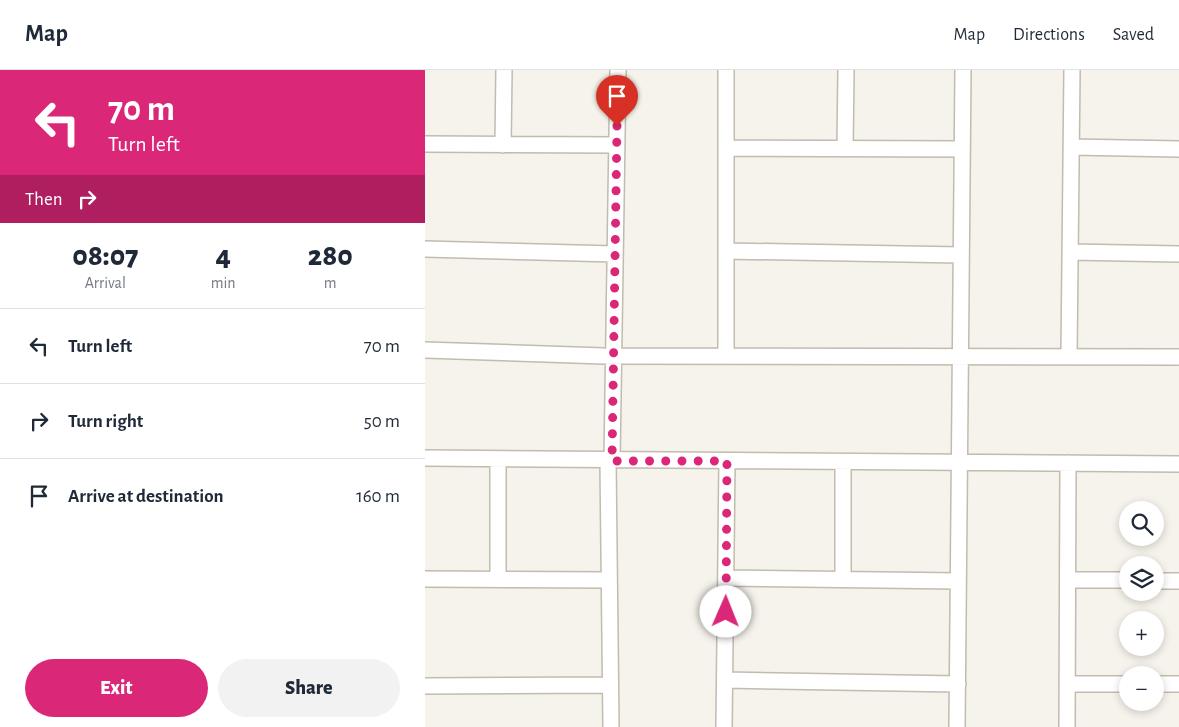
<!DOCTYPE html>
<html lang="en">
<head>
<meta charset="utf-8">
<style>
	:root { --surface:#fff; --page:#f2f2f3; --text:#1f2937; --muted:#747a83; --line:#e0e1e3; --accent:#db2777 }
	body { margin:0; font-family:"Alegreya Sans",sans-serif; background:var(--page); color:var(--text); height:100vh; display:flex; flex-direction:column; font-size:19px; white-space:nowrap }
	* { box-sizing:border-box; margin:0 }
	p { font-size:16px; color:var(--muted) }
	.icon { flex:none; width:28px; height:28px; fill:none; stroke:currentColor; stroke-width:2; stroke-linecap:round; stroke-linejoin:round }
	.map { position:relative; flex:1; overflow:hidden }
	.drawer { display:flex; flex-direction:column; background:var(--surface); width:425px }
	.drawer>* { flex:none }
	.banner { background:#db2777; color:#fff; overflow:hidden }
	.controls { position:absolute; left:694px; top:431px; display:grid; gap:10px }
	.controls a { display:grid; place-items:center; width:45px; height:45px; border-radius:50%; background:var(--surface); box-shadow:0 2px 8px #0003; font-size:25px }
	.pin { position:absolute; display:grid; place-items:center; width:42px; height:42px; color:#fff; margin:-51px -21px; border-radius:50% 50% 50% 0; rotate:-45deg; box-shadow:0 0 5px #0007 }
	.pin .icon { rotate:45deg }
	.me { position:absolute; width:55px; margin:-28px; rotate:1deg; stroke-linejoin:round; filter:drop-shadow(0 0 4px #0008) }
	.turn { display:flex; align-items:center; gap:18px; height:105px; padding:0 25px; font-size:22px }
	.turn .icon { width:65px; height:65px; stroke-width:2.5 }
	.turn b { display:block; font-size:35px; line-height:42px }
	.then { display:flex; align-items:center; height:48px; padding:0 25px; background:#0003; gap:10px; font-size:19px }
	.eta { display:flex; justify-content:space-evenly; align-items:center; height:85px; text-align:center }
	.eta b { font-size:30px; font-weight:800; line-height:35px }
	.action { display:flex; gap:10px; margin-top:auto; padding:10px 25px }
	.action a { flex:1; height:58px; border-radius:30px; background:var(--accent); color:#fff; font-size:20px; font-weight:800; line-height:58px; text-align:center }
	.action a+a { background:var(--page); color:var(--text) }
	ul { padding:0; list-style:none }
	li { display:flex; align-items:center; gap:15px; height:75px; padding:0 25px; border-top:1px solid var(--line) }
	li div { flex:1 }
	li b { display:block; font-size:19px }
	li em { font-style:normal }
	header { display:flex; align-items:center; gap:30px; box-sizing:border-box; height:70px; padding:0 25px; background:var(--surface); border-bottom:1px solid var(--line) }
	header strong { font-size:24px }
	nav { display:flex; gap:28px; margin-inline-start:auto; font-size:18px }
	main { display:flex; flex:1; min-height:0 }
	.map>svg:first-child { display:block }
</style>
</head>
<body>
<header>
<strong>Map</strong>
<nav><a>Map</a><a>Directions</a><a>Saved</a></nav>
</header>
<main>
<section class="drawer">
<div class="banner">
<div class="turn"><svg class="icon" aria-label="left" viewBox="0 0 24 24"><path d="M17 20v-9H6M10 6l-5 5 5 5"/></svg><div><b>70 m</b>Turn left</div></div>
<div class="then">Then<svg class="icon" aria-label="right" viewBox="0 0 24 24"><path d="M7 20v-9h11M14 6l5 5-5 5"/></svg></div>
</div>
<div class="eta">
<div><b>08:07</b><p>Arrival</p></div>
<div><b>4</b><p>min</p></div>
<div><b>280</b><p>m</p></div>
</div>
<ul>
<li><svg class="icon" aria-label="left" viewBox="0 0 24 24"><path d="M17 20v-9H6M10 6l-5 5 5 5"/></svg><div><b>Turn left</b></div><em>70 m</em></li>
<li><svg class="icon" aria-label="right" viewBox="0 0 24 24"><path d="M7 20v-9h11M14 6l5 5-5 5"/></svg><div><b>Turn right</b></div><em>50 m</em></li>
<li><svg class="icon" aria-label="arrive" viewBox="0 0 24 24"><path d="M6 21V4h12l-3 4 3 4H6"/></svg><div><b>Arrive at destination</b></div><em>160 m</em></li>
</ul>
<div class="action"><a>Exit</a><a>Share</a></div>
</section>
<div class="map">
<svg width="754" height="657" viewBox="0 0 754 657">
	<rect width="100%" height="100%" fill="#f6f3ec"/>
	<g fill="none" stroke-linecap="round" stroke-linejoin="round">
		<g stroke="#c2bbae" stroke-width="18">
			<path id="minor" d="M301,0V286
				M0,74L192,75
				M78,75L79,0
				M646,77L754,79
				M301,78L537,79
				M420,79L421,0
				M0,179L190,184
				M301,181L536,185
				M645,182L754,184
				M0,280L179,286L754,287
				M644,286L647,0
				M0,388L754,394
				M183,391L186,657
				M187,391L193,0
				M418,392V509
				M301,508L533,511
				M0,509L184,510
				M73,509V389
				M643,510H702
				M730,511H754
				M300,610L533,614
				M642,614H702
				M730,614H754
				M0,616L185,615
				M299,657L302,391
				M532,657L538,0
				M642,657L643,393"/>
		</g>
		<use href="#minor" stroke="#fff" stroke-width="15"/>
	</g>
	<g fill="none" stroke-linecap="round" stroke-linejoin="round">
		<path stroke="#db2777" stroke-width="9" stroke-dasharray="0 16.2" d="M192,56L187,391H302L301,542"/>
	</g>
</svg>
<div class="controls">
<a><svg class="icon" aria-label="search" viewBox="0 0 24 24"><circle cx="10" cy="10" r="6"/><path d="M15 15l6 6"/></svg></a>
<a><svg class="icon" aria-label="layers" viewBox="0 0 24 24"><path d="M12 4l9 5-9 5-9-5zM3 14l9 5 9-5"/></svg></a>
<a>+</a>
<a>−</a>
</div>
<div class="pin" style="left:192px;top:56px;background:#d93025"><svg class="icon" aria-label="arrive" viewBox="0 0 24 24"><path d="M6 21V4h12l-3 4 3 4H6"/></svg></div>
<svg class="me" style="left:301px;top:542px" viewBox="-20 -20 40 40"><circle r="19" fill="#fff"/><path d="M0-13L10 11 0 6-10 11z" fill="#db2777"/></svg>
</div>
</main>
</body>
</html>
